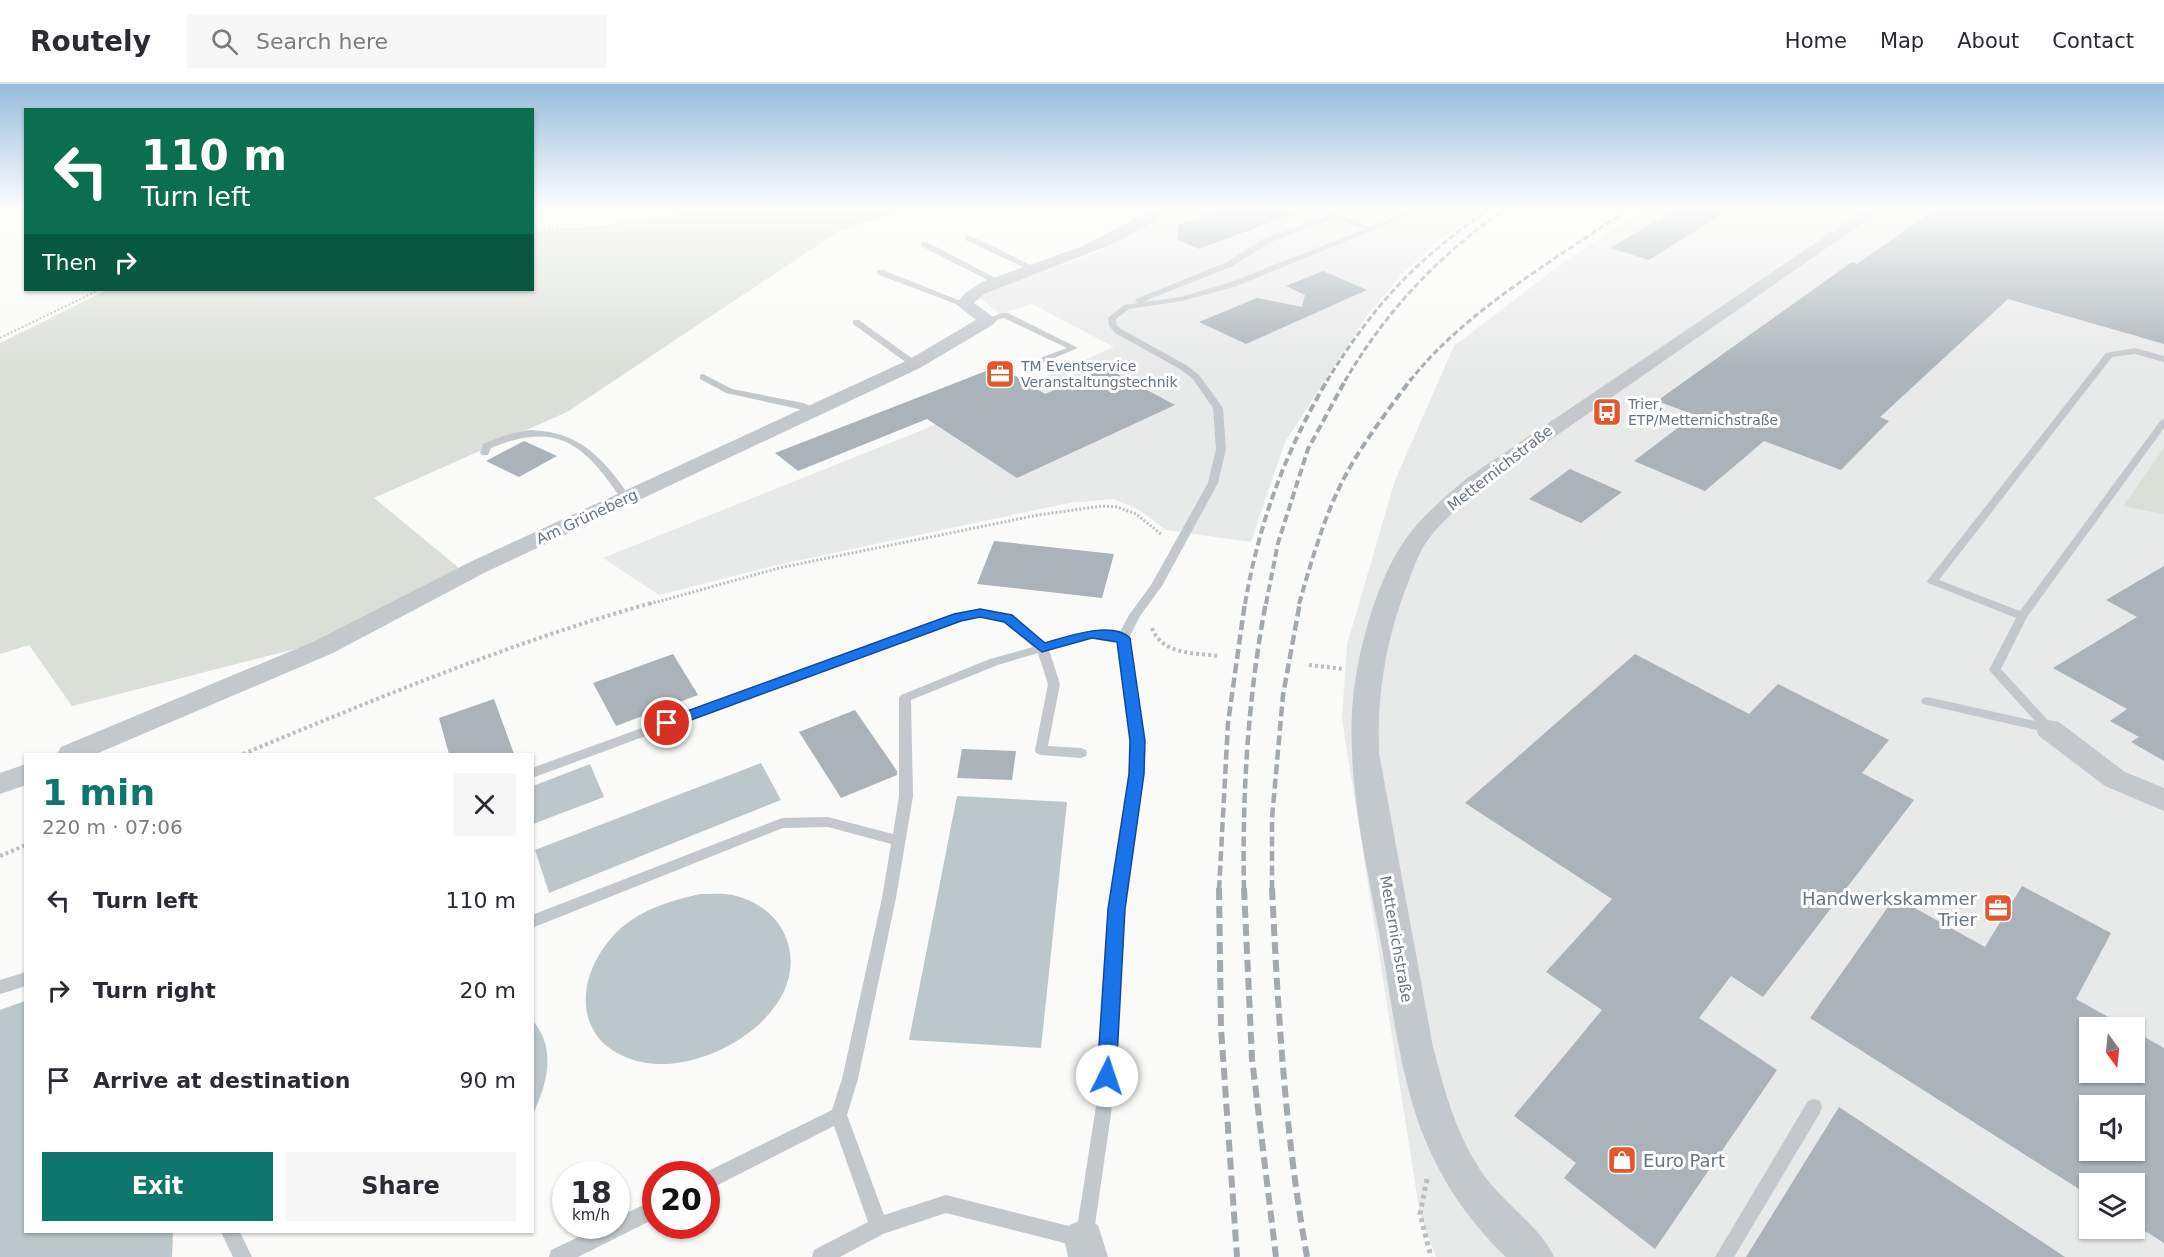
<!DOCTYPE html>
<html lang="en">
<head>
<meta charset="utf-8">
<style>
	:root { --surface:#fff; --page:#f7f7f7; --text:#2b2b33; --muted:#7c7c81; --line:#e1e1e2; --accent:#0f766e }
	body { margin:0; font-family:"DejaVu Sans",sans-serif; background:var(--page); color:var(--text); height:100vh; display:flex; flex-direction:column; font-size:22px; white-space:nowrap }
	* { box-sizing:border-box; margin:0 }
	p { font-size:20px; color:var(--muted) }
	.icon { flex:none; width:33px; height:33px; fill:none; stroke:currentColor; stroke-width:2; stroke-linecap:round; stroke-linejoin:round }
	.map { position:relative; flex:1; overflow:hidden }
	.panel { position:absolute; left:24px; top:669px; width:510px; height:480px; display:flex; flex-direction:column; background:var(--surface); border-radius:0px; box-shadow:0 2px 4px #0004 }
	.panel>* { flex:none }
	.hud { position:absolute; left:24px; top:24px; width:510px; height:183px; border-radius:0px; box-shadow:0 2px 4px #0004; background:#0b6e4f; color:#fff; overflow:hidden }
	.needle { width:39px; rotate:165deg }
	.tools { position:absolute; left:2079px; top:933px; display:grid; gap:12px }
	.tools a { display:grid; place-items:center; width:66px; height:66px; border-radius:0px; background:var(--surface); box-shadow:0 2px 4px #0004; font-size:30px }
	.speed { position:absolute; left:552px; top:1077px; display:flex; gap:12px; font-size:30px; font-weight:700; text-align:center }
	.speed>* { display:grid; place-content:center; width:78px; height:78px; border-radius:50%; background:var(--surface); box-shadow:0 2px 4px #0004; line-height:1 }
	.speed small { font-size:15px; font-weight:400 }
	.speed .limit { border:9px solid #d22; background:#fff; color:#111 }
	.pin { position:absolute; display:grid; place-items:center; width:51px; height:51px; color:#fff; margin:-26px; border:3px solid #fff; border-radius:50%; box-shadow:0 2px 6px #0007 }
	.me { position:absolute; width:66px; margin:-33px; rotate:4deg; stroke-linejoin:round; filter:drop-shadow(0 0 4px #0008) }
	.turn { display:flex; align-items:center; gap:21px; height:126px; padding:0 18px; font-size:27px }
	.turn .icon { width:78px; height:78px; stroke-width:2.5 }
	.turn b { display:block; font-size:42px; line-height:51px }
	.then { display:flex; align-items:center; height:57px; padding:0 18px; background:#0003; gap:12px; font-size:22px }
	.round { display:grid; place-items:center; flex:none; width:63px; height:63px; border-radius:0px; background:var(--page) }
	.headline { display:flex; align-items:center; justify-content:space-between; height:102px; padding:0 18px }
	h1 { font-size:36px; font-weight:600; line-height:45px; color:var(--accent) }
	.cta { display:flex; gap:12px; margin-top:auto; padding:12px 18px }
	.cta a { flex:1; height:69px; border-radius:0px; background:var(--accent); color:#fff; font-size:24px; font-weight:600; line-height:69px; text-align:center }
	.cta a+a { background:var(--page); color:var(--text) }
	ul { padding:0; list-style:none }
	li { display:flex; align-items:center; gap:18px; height:90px; padding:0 18px }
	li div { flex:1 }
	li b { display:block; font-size:22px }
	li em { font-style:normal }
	header { display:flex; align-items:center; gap:36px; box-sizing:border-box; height:84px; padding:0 30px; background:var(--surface); border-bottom:2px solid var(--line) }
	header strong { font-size:28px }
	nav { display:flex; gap:33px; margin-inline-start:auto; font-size:21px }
	.search { width:420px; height:54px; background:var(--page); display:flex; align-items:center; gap:15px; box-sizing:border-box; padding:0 21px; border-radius:0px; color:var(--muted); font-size:22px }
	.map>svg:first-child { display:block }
</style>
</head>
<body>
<header>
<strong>Routely</strong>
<div class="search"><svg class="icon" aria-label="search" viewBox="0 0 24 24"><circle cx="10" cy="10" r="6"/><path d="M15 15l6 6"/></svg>Search here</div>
<nav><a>Home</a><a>Map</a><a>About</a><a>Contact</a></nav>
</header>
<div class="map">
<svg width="2164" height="1173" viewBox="0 0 2164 1173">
	<rect width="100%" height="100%" fill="#fafaf8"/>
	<path fill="#e8e9e9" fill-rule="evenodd" d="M1170,123H1489L1443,153L1404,188L1369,229L1285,358L1251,458L1166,446L1139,426L1114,415L1069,419L777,481L659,511L603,474L915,349L1114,263L1032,220L1000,230L976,211L1096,169Z
		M1646,123H2164V1173H1436L1420,1130L1342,635L1347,561L1395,396L1454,262L1564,178ZM2090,944H2134V988H2090ZM2090,1022H2134V1066H2090ZM2090,1100H2134V1144H2090Z"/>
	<path fill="#dadfd7" d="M716,123H915L839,147L567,328L374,414L459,484L323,558L72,622L29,561L0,570V259L107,206H532L533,148L636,139Z
		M2164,364V430L2123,422Z"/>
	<path fill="#bbc7cb" d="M761,679L781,716L549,809L535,766Z
		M590,680L604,713L533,740V702Z
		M957,712L1067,718L1041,964L909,956Z
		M701,810C711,810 723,809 733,811C754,816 773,828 783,847C821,923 708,993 642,978C575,964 571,898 613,852C636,827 668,817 701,810Z
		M25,917L26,1148H173L172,1173H0V926Z
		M533,937C557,965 547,1000 533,1030Z"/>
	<path fill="#aab3b9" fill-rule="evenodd" d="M1680,123H1734L1649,176L1610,164Z
		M1938,123H2164V260L2008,215L1880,333L1889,337L1841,386L1764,357L1705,407L1634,377L1695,331L1657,317L1852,178L1857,180Z
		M1222,125L1297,127L1298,128L1199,165L1178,156V141Z
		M1323,187L1367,206L1246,260L1199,238L1257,214L1302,223L1305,211L1286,202Z
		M999,282L1045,310L1106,284L1175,321L1017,394L927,335L798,387L775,369Z
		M524,357L557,372L519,393L486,377Z
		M1570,385L1622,408L1581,439L1529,415Z
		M994,457L1114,470L1102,514L977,500Z
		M2164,482V677L2131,658L2139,653L2110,637L2127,625L2053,584L2137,533L2106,516Z
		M673,570L698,611L616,642L593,599Z
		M1635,570L1749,630L1778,600L1889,656L1862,689L1914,716L1763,913L1731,892L1699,934L1777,986L1655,1165L1564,1094L1576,1079L1514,1032L1602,926L1546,888L1612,815L1465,719Z
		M494,615L514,670H449L439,634Z
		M855,626L897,687V691L841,714L799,648Z
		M962,665L1016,667L1012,696L957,694Z
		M2022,802L2111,849L2076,915L2128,944H2090V988H2134V947L2164,964V1159L2134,1140V1100H2090V1112L1810,934L1895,813L1985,863ZM2090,1022H2134V1066H2090Z
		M1839,1023L2065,1173H1746Z"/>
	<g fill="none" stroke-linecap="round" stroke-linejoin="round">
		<path stroke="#bbbfc2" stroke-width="2" stroke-dasharray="2 2" stroke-linecap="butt" d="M532,146L597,144L706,123
			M0,254L99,206"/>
		<path stroke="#bbbfc2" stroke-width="3" stroke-dasharray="2 2" stroke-linecap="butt" d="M650,520L779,484L1038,431L1102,422L1117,423L1136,430L1162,451"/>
		<path stroke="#bbbfc2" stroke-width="4" stroke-dasharray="3 3" stroke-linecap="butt" d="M1152,544C1162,571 1195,569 1220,572
			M1309,581L1343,585
			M243,670C378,614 514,557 655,518
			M0,772L26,761"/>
		<path stroke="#bbbfc2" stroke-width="5" stroke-dasharray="4 4" stroke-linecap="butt" d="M1427,1095L1420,1130L1431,1173"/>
		<path fill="#c3c8cc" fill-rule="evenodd" d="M1306,123H1316L1371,143L1420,123H1429L1237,202L1182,217L1129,225L1116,235L1117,241L1121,245L1186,281L1199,291L1223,324L1226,365L1218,399L1162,502L1140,532L1129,554L1143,657L1144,690L1124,825L1113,1016L1093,1155L1090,1161L1084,1164L946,1129L883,1150L840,1173H812L814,1166L868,1138L834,1042L706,1107V1090H702L832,1026L842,995L882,814L891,760L828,743L783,744L532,844V831L782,734L828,733L893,750L899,712V614L901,611L990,575L1033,563C1005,537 1001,529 960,536L532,694V684L958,529L980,525L1012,531L1044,560L1092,546L1119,550L1129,531L1151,501L1208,399L1216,365L1213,324L1193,295L1180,285L1115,249L1109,242L1108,234L1124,221L1138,219L1135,217L1136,215L1227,178L1263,155L1328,132ZM1335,134L1365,145L1231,198L1181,213L1142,218L1233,182L1269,159ZM1092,554L1118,557L1131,657L1130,690L1110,825L1097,1016L1077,1144L946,1111L884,1131L847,1031L858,995L896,814L913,712L911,616L998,581L1038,569L1048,600L1035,666L1036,669L1041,671L1081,674L1086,672L1087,669L1086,666L1081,664L1048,662L1060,600L1049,566Z
			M965,152H971L1041,186L1034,188L965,156Z
			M921,158H927L1003,198L996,200L921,162Z
			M877,186H883L968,220L961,222L877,190Z
			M1002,229H1008L1078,264L1030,284H1024V280L1067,264L1004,234L988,238L984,236Z
			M853,236H859L917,278V282H911L853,240Z
			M2135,264L2164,272V278L2135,270L2112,273L1939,496L2020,527L2161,336L2164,335V344L2027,533L2001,585L2053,642L2055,645L2053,648L2049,649L1923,620L1921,617L1923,614L1927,613L2035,637L1989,586L2016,534L1928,499L1927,497L2106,269Z
			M703,290L732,305L803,319L822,326L817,329L726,309L700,295V291Z
			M530,346C581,348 603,374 631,414L630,416H622C585,361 558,336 491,364L488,371H482L480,369L483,360L506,351Z
			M26,888V902L0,910V896Z
			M1814,1015L1820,1017L1822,1023L1820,1029L1734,1173H1715L1808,1017Z
			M656,1115V1134L578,1173H549L551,1166L602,1142H616V1134Z
			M221,1148H240L252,1173H233Z"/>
		<path fill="#c3c8cc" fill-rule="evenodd" d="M1157,123H1174L1158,136L1110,161L984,210L974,219L997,236L994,240L920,284L486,488L333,569L96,670H57L61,663L315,557L470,478L908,276L976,236L956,220L965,209L982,198L1083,162Z
			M1869,123H1886L1482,403C1461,422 1436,441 1422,465C1416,476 1412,488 1408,499C1386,555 1377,609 1379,669L1433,963C1445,1009 1457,1054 1486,1094C1505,1120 1542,1145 1554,1173H1506C1466,1135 1436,1089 1418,1037C1399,981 1392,922 1382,864C1366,776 1339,670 1358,581C1365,544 1380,494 1401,462C1418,435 1443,415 1467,394Z
			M2049,636L2059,638L2125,688L2164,704V727L2105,702L2039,652L2036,645L2039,638Z
			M26,680V701L0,710V689Z
			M1084,1135L1098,1141L1108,1173H1068L1064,1155L1070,1141Z"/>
		<path stroke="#a2aab0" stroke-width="3" stroke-dasharray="6 3" stroke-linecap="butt" d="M1327,297C1374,220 1418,173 1493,123
			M1345,297C1387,225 1440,170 1508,123
			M1410,297C1464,227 1559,173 1632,123"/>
		<path stroke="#a2aab0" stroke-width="4" stroke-dasharray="8 4" stroke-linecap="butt" d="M1245,520C1259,438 1286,366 1328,295
			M1266,520L1278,459L1308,365L1346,295
			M1299,520C1311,479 1323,436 1342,398C1361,361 1386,329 1411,295"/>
		<path stroke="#a2aab0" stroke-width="4.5" stroke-dasharray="10 4.5" stroke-linecap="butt" d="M1219,806L1228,639L1245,518
			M1244,806C1242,710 1248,612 1266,518
			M1272,806V734L1283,611L1300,518"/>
		<path stroke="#a2aab0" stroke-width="6" stroke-dasharray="12 6" stroke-linecap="butt" d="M1219,804L1221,944L1237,1173
			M1244,804L1252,975L1276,1173
			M1272,804C1278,928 1285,1051 1307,1173"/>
	</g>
	<linearGradient id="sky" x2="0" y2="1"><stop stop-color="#96bcdc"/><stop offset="0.43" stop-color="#fdfdfc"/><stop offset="1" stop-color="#fdfdfc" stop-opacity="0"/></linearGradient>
	<rect width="2164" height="287" fill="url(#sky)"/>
	<path fill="#1a73e8" stroke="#114b97" stroke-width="1.5" d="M980,525L1012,531L1045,559C1065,553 1113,536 1130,554L1145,657L1144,690L1125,825L1116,992L1113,998L1107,1001L1100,998L1097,992L1108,825L1129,690L1130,657L1117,558L1092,554L1042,568L1004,538L980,533L961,537L672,643H662L660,639L662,636L954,530Z"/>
	<defs>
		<g id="office-square" transform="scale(1.5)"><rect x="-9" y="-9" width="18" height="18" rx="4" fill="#e4572e" stroke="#fff"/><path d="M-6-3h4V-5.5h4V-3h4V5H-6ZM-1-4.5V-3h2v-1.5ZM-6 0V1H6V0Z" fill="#fff"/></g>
		<g id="bus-square" transform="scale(1.5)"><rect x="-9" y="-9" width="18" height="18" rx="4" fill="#e4572e" stroke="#fff"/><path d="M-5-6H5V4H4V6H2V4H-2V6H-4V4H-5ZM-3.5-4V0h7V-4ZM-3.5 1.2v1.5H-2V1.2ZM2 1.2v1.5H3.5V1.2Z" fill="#fff"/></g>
		<g id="shop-square" transform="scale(1.5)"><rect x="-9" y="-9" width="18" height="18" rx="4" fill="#e4572e" stroke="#fff"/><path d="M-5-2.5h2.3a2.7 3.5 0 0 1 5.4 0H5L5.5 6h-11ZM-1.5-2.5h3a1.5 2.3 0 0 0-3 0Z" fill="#fff"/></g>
	</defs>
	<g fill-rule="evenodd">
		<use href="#office-square" x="1000" y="290"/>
		<use href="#bus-square" x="1607" y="328"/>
		<use href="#office-square" x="1998" y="824"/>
		<use href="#shop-square" x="1622" y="1076"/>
	</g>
	<g text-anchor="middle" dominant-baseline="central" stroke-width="6" stroke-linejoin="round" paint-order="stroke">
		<g font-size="14" fill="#657683" stroke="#fff" text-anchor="start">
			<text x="1021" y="282">TM Eventservice<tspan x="1021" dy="16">Veranstaltungstechnik</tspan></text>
			<text x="1628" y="320">Trier,<tspan x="1628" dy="16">ETP/Metternichstraße</tspan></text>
		</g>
		<g font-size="15" fill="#657683" stroke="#fff">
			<text transform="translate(1500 384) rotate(-38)">Metternichstraße</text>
			<text transform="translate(587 433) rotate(-25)">Am Grüneberg</text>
			<text transform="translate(1396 855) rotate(80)">Metternichstraße</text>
		</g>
		<g font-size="18" fill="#657683" stroke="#fff" text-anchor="end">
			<text x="1977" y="814">Handwerkskammer<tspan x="1977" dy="21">Trier</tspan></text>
			<text x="1643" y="1076" text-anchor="start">Euro Part</text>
		</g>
	</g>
</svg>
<div class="tools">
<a><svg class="needle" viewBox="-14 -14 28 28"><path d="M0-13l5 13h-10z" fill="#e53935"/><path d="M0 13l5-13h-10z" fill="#7c7c81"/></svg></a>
<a><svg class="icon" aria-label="sound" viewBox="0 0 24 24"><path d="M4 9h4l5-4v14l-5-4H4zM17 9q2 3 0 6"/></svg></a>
<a><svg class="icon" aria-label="layers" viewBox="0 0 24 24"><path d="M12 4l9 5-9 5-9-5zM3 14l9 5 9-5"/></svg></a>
</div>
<div class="speed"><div>18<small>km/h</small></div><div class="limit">20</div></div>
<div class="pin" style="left:667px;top:639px;background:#d93025"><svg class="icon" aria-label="arrive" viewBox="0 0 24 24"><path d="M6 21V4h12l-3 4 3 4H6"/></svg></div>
<svg class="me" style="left:1107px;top:992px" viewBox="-20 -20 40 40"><circle r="19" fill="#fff"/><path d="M0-13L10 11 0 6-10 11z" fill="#1a73e8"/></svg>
<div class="hud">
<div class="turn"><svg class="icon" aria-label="left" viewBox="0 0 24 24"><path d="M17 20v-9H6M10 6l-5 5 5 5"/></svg><div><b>110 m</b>Turn left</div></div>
<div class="then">Then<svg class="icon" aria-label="right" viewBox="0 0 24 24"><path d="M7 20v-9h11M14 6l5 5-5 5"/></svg></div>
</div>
<section class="panel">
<div class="headline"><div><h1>1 min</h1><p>220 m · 07:06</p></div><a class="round"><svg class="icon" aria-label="close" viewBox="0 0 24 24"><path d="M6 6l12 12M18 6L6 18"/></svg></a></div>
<ul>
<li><svg class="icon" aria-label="left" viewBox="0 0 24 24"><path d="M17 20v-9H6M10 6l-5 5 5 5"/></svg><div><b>Turn left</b></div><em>110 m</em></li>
<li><svg class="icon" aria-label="right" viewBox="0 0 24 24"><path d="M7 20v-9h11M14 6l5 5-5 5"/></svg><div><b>Turn right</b></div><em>20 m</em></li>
<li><svg class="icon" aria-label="arrive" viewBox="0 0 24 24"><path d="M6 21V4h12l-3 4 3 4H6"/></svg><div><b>Arrive at destination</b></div><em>90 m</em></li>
</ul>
<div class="cta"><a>Exit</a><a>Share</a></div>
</section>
</div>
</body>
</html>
